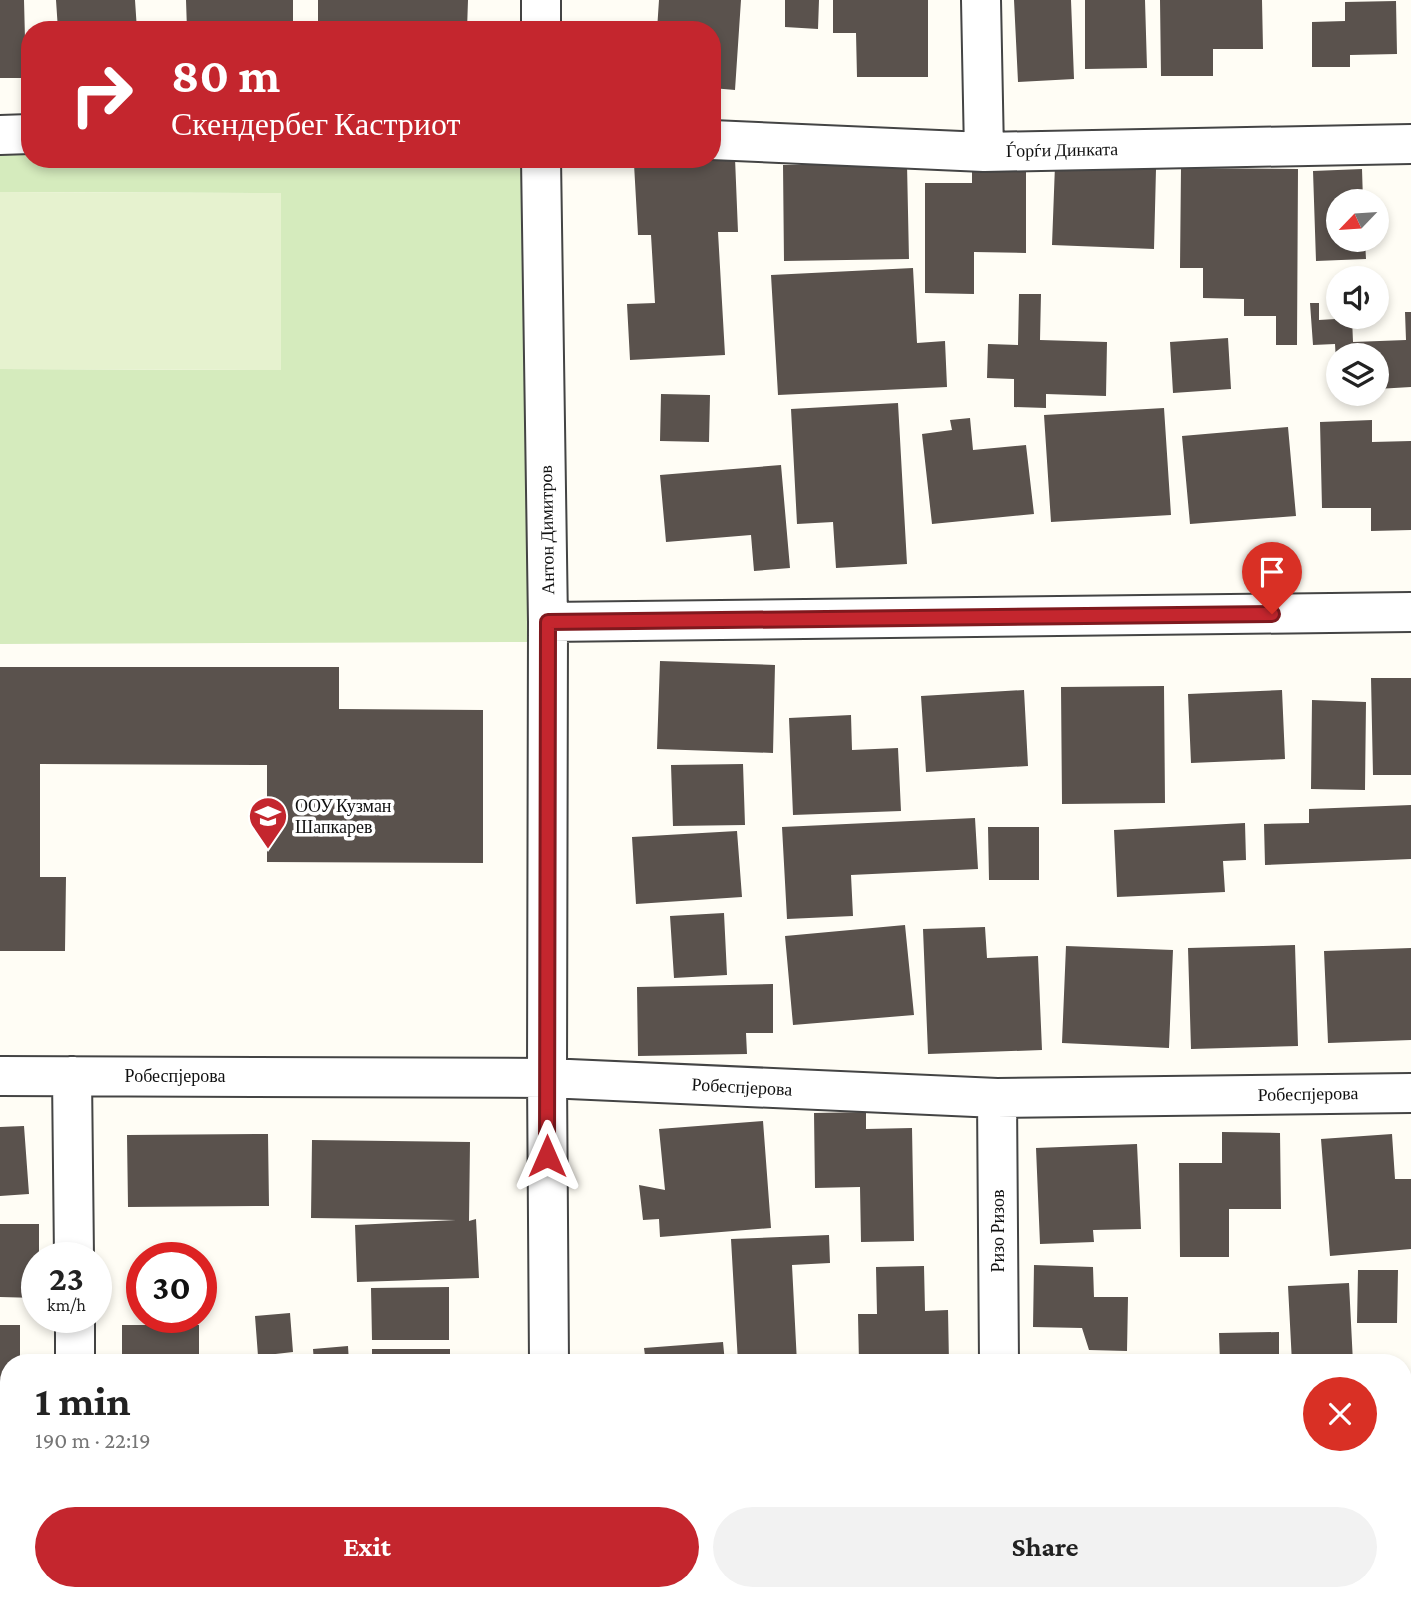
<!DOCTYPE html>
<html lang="en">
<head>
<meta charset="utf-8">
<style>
	:root { --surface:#fff; --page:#f2f2f2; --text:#222; --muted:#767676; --accent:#c4262e }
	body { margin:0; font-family:"Crimson Pro",serif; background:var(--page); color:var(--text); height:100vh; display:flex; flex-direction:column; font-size:26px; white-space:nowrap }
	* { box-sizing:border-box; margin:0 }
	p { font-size:23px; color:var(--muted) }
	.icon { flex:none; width:38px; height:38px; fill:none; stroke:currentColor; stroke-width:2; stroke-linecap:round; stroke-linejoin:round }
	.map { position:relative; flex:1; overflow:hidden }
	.panel { position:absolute; left:0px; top:1354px; width:1412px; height:247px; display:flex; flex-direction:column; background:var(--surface); border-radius:28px 28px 0 0; box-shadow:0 4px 10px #0003 }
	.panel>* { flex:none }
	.banner { position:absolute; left:21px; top:21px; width:700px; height:147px; border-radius:28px; box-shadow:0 4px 10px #0003; background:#c4262e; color:#fff; overflow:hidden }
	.needle { width:46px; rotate:245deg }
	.fabs { position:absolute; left:1326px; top:189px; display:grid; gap:14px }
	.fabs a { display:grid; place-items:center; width:63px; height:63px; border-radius:50%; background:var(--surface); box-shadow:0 4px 10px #0003; font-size:35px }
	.speed { position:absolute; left:21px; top:1242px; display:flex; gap:14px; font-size:35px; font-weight:700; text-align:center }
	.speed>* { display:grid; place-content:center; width:91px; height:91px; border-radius:50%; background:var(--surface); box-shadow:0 4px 10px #0003; line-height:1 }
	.speed small { font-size:18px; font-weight:400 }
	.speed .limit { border:10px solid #d22; background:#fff; color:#111 }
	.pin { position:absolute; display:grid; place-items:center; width:60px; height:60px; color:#fff; margin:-72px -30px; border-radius:50% 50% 50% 0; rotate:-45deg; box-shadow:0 0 7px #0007 }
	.pin .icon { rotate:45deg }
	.me { position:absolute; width:77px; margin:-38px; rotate:0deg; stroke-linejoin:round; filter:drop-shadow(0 0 5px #0008) }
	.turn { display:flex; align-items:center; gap:24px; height:147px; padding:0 35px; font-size:32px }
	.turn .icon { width:91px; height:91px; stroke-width:2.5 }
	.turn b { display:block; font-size:49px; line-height:60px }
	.round { display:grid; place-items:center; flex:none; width:74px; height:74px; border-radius:37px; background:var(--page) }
	.summary { display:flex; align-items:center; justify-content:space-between; height:119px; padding:0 35px }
	h1 { font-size:42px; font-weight:700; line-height:52px }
	.cta { display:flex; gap:14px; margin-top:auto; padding:14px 35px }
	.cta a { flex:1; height:80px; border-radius:42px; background:var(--accent); color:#fff; font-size:28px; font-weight:700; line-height:80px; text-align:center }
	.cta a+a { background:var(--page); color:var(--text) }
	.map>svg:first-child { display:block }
</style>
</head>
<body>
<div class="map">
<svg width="1411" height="1600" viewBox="0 0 1411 1600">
	<rect width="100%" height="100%" fill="#fffdf5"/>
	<path fill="#d5ebbd" d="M30,134V159H541L536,642L0,644V369L281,370L280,193L0,192V135Z"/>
	<path fill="#e6f2cf" d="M0,192L281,193V370L0,369Z"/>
	<path fill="#5a524d" d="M0,0H24L26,78H0Z
		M56,0H135L137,30H58Z
		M186,0H293V30H187Z
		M318,0H468L467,30H318Z
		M659,0H741L735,90L712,88V30H657Z
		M785,0H819L818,29L785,27Z
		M833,0H928V77H857L856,33H833Z
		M1014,0H1071L1074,79L1018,82Z
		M1085,0H1145L1147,68L1085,69Z
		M1160,0H1262L1263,49H1213V76H1161Z
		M1396,1L1397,54L1350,55V67H1312V22L1345,21V2Z
		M735,158L738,232H718L725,355L630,360L627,304L655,303L651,235H638L634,164Z
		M907,164L909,259L784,261L783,165Z
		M1055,165L1156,169L1154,249L1052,245Z
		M1181,168L1298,169L1297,345H1276V316H1244V299L1203,298V268H1180Z
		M1362,169L1363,201H1339V240H1365L1366,259L1316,261L1313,171Z
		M972,170H1026V253L974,252V294L925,293V183H972Z
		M913,268L917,343L945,341L947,387L778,395L771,275Z
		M1019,294H1041L1040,340L1107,342L1106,396L1046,394V408L1014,407V379L987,378L988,344L1018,345Z
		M1310,303H1319V320L1352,318L1353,342L1406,340L1405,312H1411V387L1377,389V355H1339V380H1337L1335,344L1313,345Z
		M1228,338L1231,389L1173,393L1170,342Z
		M661,394L710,395L709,442L660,441Z
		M898,403L907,564L836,568L833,522L797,524L791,409Z
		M1164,408L1171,515L1051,522L1044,415Z
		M970,418L973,450L1026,445L1034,514L932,524L922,434L952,430L950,420Z
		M1372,420V442L1411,441V530L1371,531V508H1322L1320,422Z
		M1288,427L1296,516L1190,524L1182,436Z
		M781,465L790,568L754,571L751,535L666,542L660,475Z
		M660,661L775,665L773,753L657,749Z
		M0,667H339V709L483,710V863L267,862V765L40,764V877H66L65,951H0Z
		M1371,678H1411V775H1373Z
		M1164,686L1165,803L1062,804L1061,687Z
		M1024,690L1028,766L926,772L921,696Z
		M1282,690L1285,759L1191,763L1188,694Z
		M1312,700L1366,702L1365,790L1311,789Z
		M851,715L852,750L898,748L901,811L793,815L789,718Z
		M743,764L745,825L673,826L671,765Z
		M1411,805V859L1265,865L1264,824L1309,823V809Z
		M975,818L978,869L851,875L853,916L787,919L782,827Z
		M1245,823L1246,860L1223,861L1225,892L1117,897L1114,830Z
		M988,827H1039V880H989Z
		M737,831L742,897L636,904L632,837Z
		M724,913L727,975L674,978L670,916Z
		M905,925L914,1015L793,1025L785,936Z
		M985,927L987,958L1038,956L1042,1050L928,1054L923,929Z
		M1295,945L1298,1046L1191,1049L1188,948Z
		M1066,946L1173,950L1169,1048L1062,1043Z
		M1411,948V1040L1328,1043L1324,951Z
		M773,984V1033H746L747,1054L638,1056L637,987Z
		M866,1112V1129L912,1128L914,1241L861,1242L860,1187L815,1188L814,1113Z
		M763,1121L771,1228L660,1237L659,1219L643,1220L639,1185L665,1190L659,1129Z
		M24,1126L29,1194L0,1196V1127Z
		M1222,1132L1280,1133L1281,1209H1229V1257H1180L1179,1163H1222Z
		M268,1134L269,1206L128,1207L127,1135Z
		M1392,1134L1395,1179H1411V1249L1330,1256L1321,1139Z
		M312,1140L470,1142L469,1221L476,1219L479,1278L357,1282L355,1225L456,1220L311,1218Z
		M1137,1144L1141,1229L1093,1230L1094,1242L1040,1244L1036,1148Z
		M0,1224H39V1258H37V1298L0,1297Z
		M829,1235L830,1263L792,1265L797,1363H738L731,1239Z
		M1034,1265L1093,1267L1094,1297H1128L1127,1351L1089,1350L1082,1328L1033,1327Z
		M924,1266L925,1311L948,1310L949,1363H859L858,1314H877L876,1267Z
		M1358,1270H1398L1397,1323H1357Z
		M1349,1283L1353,1363H1292L1288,1286Z
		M449,1287V1340H372L371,1288Z
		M290,1313L293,1352L258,1356L255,1316Z
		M0,1325H20V1363H9V1398H0Z
		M122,1325H199V1363H122Z
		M1279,1332V1363H1220L1219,1333Z
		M723,1342L725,1363H646L644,1348Z
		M348,1346L349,1363H314L313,1349Z
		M372,1349H450V1363H372Z
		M1138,1359V1363H1088V1361Z
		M1411,1381V1429L1404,1430V1382Z
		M9,1430V1503L0,1504V1431Z
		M1404,1542H1405L1411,1583V1600H1365L1364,1592H1404Z
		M642,1592H701V1600H642Z
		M873,1592H946V1600H873Z
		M1017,1592H1167L1168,1600H1017Z
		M1195,1592H1336L1337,1600H1195Z
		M767,1594L860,1596V1600H767Z"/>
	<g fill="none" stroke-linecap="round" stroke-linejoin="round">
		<g stroke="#444" stroke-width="42">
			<path id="minor" d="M981,0L984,152
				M541,30V0
				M0,135L30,134
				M712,140L984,152L1411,144
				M541,159L548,622L547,1078L549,1363
				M548,622L1411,612
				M0,1076L547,1078L997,1098L1411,1093
				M72,1076L74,1258
				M997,1098L999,1363
				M75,1318V1363
				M1404,1502H1411
				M78,1592V1600
				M551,1592V1600
				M1001,1592V1600"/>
		</g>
		<use href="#minor" stroke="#fff" stroke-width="38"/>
	</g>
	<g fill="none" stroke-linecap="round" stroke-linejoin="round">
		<g stroke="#7f191e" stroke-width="18">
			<path id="route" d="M547,1156L548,622L1272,614"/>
		</g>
		<use href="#route" stroke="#c4262e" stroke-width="12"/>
	</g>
	<defs>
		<g id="school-pin" transform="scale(2.0125)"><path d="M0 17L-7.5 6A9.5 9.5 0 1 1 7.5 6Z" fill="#c4262e" stroke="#fff"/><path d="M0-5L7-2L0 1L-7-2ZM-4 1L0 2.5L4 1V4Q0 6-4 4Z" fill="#fff"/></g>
	</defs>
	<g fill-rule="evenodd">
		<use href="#school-pin" x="268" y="816"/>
	</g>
	<g text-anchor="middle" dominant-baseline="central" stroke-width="7" stroke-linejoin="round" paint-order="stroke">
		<g font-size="18" fill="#111" stroke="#fff">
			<text transform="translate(1062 150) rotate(-1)">Ѓорѓи Динката</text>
			<text transform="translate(547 530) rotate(-91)">Антон Димитров</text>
			<text x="175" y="1076">Робеспјерова</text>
			<text transform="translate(742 1087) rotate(3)">Робеспјерова</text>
			<text transform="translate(1308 1094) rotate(-1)">Робеспјерова</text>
			<text transform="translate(998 1231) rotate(-90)">Ризо Ризов</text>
		</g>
		<g font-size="18" fill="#111" stroke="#fff" text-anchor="start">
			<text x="295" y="806">ООУ Кузман<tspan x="295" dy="21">Шапкарев</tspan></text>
		</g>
	</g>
</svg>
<div class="fabs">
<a><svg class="needle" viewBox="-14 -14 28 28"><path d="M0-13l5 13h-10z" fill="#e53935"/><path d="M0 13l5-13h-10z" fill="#767676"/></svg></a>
<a><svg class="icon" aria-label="sound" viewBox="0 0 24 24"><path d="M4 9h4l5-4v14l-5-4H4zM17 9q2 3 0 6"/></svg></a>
<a><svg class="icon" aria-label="layers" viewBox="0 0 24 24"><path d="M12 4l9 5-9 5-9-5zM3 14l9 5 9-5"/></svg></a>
</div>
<div class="speed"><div>23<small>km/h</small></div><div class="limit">30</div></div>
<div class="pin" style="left:1272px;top:614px;background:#d93025"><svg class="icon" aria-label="arrive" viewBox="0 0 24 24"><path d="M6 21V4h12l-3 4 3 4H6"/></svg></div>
<svg class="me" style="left:547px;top:1156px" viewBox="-20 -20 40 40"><path d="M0-17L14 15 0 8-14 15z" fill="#c4262e" stroke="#fff" stroke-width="4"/></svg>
<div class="banner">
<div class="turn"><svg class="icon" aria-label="right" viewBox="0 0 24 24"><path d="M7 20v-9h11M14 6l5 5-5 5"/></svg><div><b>80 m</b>Скендербег Кастриот</div></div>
</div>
<section class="panel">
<div class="summary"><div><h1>1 min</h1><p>190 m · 22:19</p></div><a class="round" style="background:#d93025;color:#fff"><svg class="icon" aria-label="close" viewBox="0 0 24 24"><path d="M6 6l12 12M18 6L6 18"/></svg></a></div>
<div class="cta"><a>Exit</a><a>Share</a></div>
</section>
</div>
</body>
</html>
